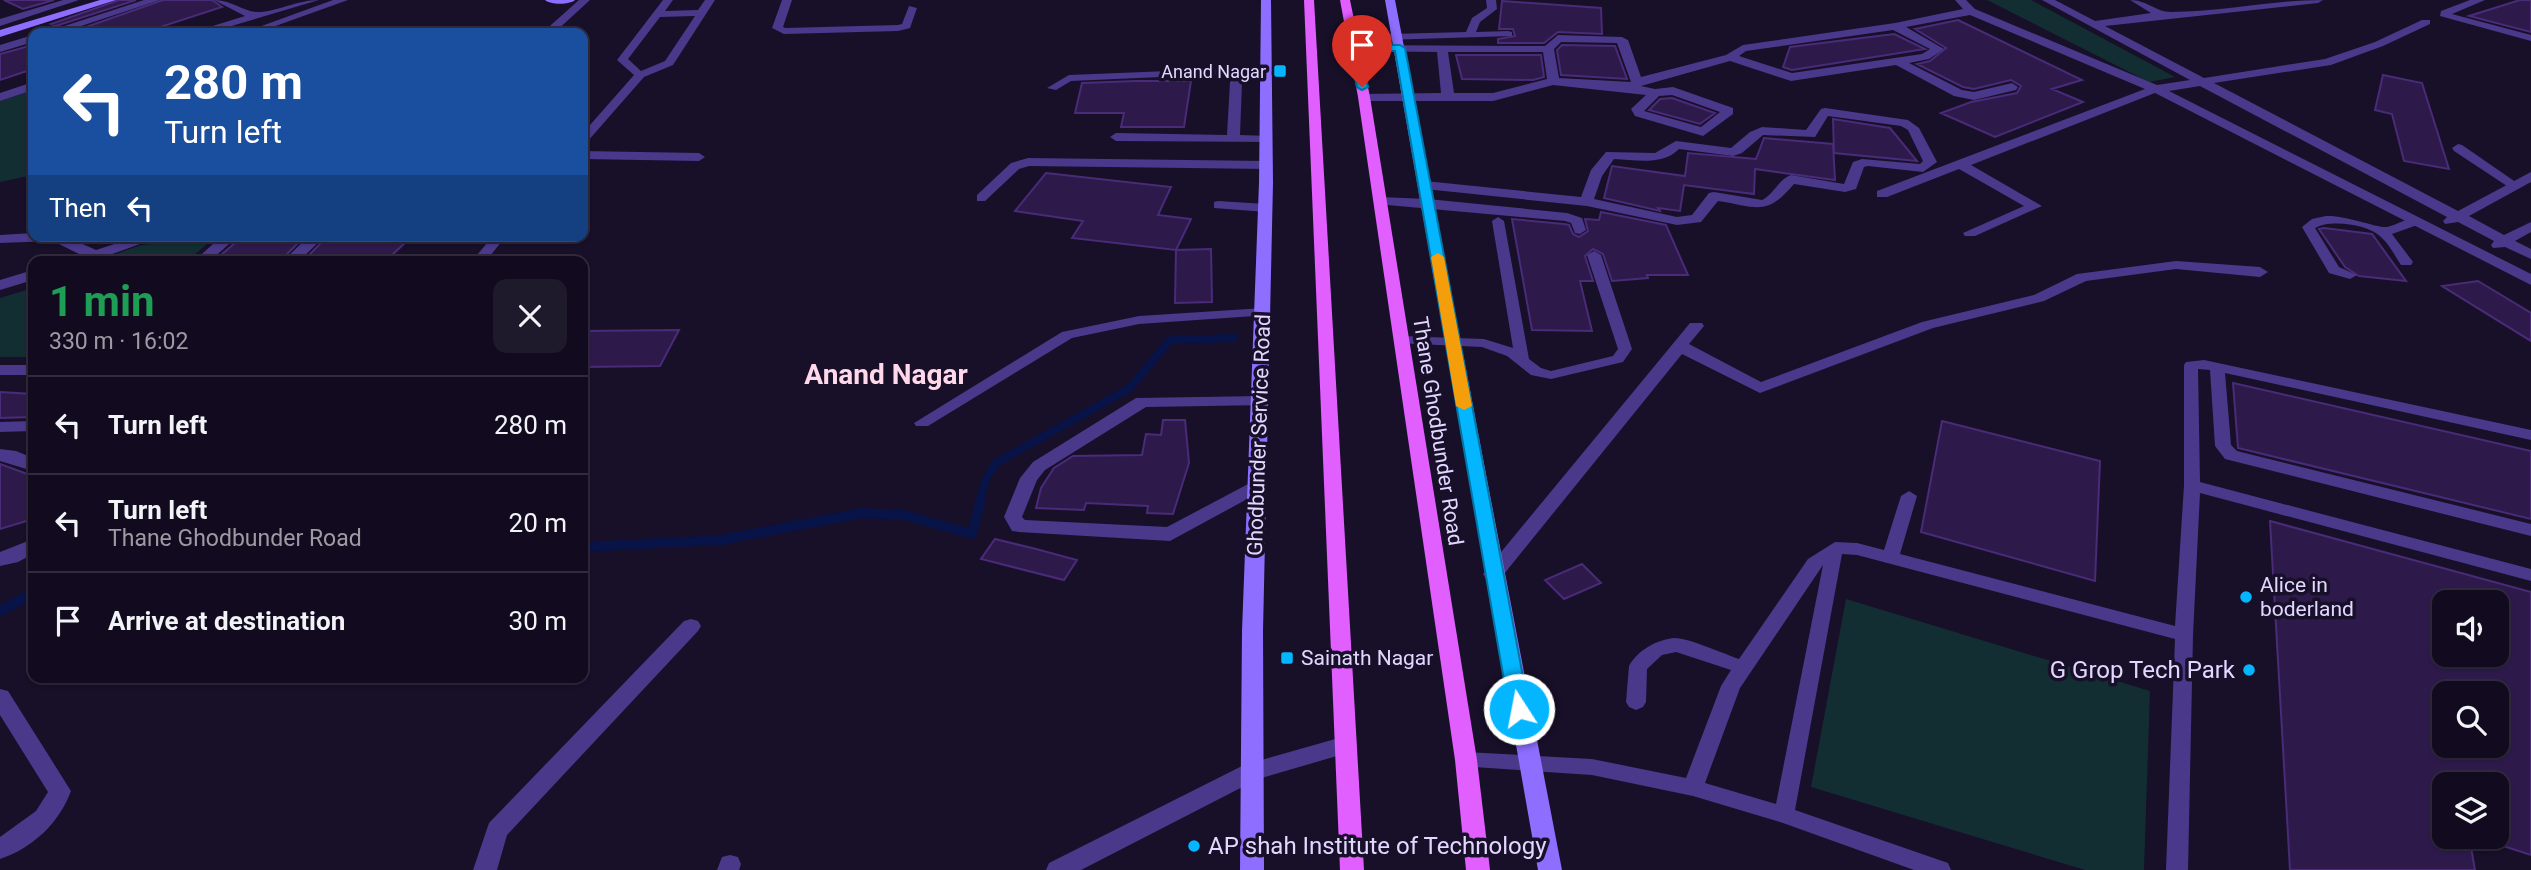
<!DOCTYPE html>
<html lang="en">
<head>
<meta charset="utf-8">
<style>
	:root { --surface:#120b1f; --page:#1f192c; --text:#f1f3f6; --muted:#9c9ba4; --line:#312b3d }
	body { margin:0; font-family:Roboto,sans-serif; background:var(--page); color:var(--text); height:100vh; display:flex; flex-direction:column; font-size:26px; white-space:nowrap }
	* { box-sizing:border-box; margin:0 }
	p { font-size:23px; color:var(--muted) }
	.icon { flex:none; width:38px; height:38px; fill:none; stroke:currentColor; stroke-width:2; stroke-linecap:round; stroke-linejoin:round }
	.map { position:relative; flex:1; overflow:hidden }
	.details { position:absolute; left:28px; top:256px; width:560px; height:427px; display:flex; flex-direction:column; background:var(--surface); border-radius:14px; box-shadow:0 2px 5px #0004,0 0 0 2px var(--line) }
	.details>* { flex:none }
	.banner { position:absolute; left:28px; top:28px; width:560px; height:214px; border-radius:14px; box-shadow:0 2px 5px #0004,0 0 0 2px var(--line); background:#1a4fa0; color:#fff; overflow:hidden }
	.controls { position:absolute; left:2432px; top:590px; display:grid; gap:14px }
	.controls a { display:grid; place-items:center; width:77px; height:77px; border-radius:14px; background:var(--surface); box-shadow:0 2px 5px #0004,0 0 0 2px var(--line); font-size:35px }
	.pin { position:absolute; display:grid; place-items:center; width:60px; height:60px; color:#fff; margin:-72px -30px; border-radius:50% 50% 50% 0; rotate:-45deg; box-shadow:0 0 7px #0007 }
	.pin .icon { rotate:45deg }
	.me { position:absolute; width:77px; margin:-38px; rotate:349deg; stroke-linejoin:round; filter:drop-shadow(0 0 5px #0008) }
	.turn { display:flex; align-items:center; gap:24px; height:147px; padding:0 21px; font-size:32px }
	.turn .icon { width:91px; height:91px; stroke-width:2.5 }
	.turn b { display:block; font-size:49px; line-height:60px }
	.then { display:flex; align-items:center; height:66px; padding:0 21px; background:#0003; gap:14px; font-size:26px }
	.round { display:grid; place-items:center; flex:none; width:74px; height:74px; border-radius:14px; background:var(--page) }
	.summary { display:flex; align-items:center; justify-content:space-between; height:119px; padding:0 21px }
	h1 { font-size:42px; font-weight:700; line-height:52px; color:#1e9e55 }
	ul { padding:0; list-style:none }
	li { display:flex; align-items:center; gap:21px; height:98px; padding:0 21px; border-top:2px solid var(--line) }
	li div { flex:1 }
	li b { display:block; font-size:26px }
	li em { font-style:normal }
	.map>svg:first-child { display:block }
</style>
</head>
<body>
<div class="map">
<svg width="2531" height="870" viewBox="0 0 2531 870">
	<rect width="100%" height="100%" fill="#180f29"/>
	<path fill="#122e33" d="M1987,0H2031L2175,77L2149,82Z
		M33,90V175L0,182V101Z
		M213,239L187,261H96L141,245Z
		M33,288V357H0V298Z
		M1846,599L2150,691L2144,870H2085L1811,787Z"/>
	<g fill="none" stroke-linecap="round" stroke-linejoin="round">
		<path stroke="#081348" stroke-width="8" d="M980,501L986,479L996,463L1130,388L1170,340L1234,338"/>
		<path stroke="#081348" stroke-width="10" d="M583,547L721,540L862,513L904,515L972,534L981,499
			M0,611L33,593"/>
	</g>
	<path fill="#2d1a4b" stroke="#492b78" stroke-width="2" fill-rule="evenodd" d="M4,0H54L23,9Z
		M119,0H136L56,26L51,24Z
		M163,0H212L222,7L142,33H69Z
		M2520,0H2531V32L2469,16Z
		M1502,1L1601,8L1602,34L1558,32L1544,43H1498V39L1515,36L1513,29H1499Z
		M1958,20L2082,80L2052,89L2083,102L1995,137L1941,113L1971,102L2017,93L2021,86L2011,80L1974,89L1963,87L1917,64L1930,61L1946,48L1915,29Z
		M1894,34L1925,49L1792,70L1783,67L1790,47Z
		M33,45V69L0,80V54Z
		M1562,45L1615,46L1627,79L1561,75L1557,50Z
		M1456,55H1541L1544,77L1533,80L1462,79Z
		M2383,75L2422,83L2449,169L2404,161L2392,114L2375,110Z
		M1136,81H1191L1184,127H1121L1124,113H1075L1082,83Z
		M1672,98L1715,113L1700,124L1649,110L1660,99Z
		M1833,119L1890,128L1917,161L1834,153Z
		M1764,138L1833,144L1835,180L1755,169L1754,194L1684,185L1680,211L1658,208L1660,211L1604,198L1612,166L1685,176L1688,153L1756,159Z
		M1046,173L1171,187L1158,215L1191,219L1176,250L1072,238L1083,221L1015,211Z
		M1601,212L1666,225L1688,275H1647L1648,278L1612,281L1603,254L1593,249L1585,256L1593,281H1580L1592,331L1532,330L1512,219L1564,224L1569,225L1573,234L1579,237L1588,231L1585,219L1599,220Z
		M2324,228L2372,234L2406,281L2359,276L2345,267L2319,229Z
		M243,236H305L280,261H214Z
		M328,236H412L386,261H303Z
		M1211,249L1212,302L1175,303L1176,250Z
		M2478,281L2531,313V341L2442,286Z
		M679,330L660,366L583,367V331Z
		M2233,383L2531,451V519L2238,448Z
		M0,392L33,394V417L0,418Z
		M1163,420H1185L1189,463L1173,514L1147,513L1148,506L1086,503L1084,510L1036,508L1041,488L1054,468L1073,456L1142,455L1146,434L1161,435Z
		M1942,421L2100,461L2095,581L1921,532Z
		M0,464L30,475L33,514V519L0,529Z
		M2270,521L2531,592V855L2497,844V784H2445V836H2469L2475,870H2290ZM2445,602H2497V654H2445ZM2445,693H2497V746H2445Z
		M995,539L1036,549L1077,560L1064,580L981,559Z
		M1582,564L1601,583L1564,599L1545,580Z"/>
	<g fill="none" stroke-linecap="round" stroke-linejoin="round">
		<path fill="#4a388a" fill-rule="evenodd" d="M333,0H348L256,33H242Z
			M663,0H673L665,11L698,10L705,0H715L673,65L644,77L587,142L583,143V133L634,75L617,60ZM695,16L665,61L641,71L628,59L660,17Z
			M782,0H792L783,27L785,28L898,25L902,24L909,6L917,8L910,28L898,31L784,34L772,28Z
			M1486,0H1496L1497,9L1480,22L1476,32L1508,31L1512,32V36L1352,41L1347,38L1352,35L1466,32L1472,18L1487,8Z
			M1268,67L1272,68V72L1071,81L1056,90L1047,88L1069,75Z
			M2458,144L2462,145L2520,185L2518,188H2510L2454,151L2452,148Z
			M583,151L699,153L705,157L699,161L583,159Z
			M1028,158L1267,161L1273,165L1267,169L1029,166L1019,169L985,201H977V195L1011,163Z
			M1380,197L1428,199L1567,213L1582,218L1586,230L1580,234L1575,233L1571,223L1565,221L1376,204V198Z
			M1218,201L1266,204L1272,208L1266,212L1214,208V202Z
			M2326,216C2345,215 2377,228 2387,227C2398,225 2408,216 2420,218V224L2392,234L2413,262L2411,265H2401C2395,256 2389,244 2381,237C2368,224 2330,219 2315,228L2339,267L2357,275L2350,279L2329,273L2302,227L2312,219Z
			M1498,217L1504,221L1529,359L1541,368L1551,371L1613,356L1618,349L1587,255L1594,251L1601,255L1632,349L1623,362L1551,379L1531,375L1507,356L1482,347L1396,343L1394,340L1401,336L1484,339L1513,348L1492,221Z
			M493,236H506L486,261H472Z
			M1264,308L1271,312L1269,315L1139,324L1072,338L928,426H916L914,423L1062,332L1139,316Z
			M2204,360L2531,430V440L2225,373L2231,445L2237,451L2531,524V536L2225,459L2215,446L2210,370L2198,369L2200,482L2531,569V581L2200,493L2193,635L2188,870H2166L2175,639L1857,555L1842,554L1795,810L1948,863L1951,870H1914L1783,823L1693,796L1592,775L1459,766L1456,760L1459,754L1466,752L1592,759L1686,778L1721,686L1731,670L1676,652L1662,655L1647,669L1646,702L1643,707L1636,710L1629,707L1626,702L1629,666C1637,651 1657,639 1675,638C1688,638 1725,654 1739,659L1808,559L1835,542L1857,543L1884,550L1901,496L1909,491L1917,496L1900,554L2175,626L2184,485V365L2186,362ZM1823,565L1776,804L1705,783L1740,688Z
			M730,855L738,857L741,864L739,870H717L722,857Z"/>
		<path fill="#4a388a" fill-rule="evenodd" d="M63,0H79L0,26V19Z
			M144,0H160L60,33H43Z
			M214,0C232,0 244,12 257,12C273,13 297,0 319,0L208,33H190L245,16Z
			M579,0H590L554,33H542Z
			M1955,0H1966L1975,9L2157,85L2190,80L2042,0H2055L2095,21L2151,13L2130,0C2147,0 2156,12 2171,12C2222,12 2272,0 2323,0L2318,3L2105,26L2204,78L2325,59L2375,42L2422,20H2430V24L2383,46L2331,65L2214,83L2458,211L2531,172V182L2469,216L2504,235L2531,222V232L2515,241L2531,249V259L2505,247L2493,248L2491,245L2494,241L2458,222L2445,224L2443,221L2447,217L2200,86L2169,91L2531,274V285L2155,93L1971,165L2042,206L1975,236H1965L1963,233L2024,206L1959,169L1887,197H1877V191L2145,89L1970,15L1906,27L1944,49L1929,59L1909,63L1962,90L1974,92L2012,83L2018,87L2016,90L1974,100L1954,96L1896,65L1791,81L1730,61L1641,86L1655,89L1673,87L1733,108V114L1703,136L1635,116L1631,109L1646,95L1553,85L1493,101H1364L1358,97L1360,94L1441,93L1437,52L1354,51L1348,48L1354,45L1545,46L1558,35L1622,37L1628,40L1641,77L1726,55L1743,45L1895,23L1963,9ZM1893,30L1930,49L1922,54L1792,73L1739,56L1746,51ZM1561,42L1617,43L1631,82L1559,78L1554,49ZM1448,52H1543L1547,79L1493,93H1454ZM1672,95L1720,112L1701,127L1644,111L1659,96Z
			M2470,0H2485L2452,14L2531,35V41L2440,16L2441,11Z
			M33,35V42L0,52V45Z
			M1236,78L1242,82L1240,135L1272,136V142L1116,141L1110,137L1116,133L1227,135L1230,82Z
			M33,82V90L0,101V93Z
			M1825,108L1908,120L1919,128L1937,162L1923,172L1868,166L1864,167L1856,189L1845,192L1794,184C1766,217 1758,207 1718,201L1701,222L1677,225L1587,206L1425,189L1418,185L1425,181L1581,197L1591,170L1606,152L1655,153L1676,141L1731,148L1750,132L1762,127L1806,130L1821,109ZM1828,116L1901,126L1908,130L1923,161L1920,164L1862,159L1853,162L1844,184L1791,175C1779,179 1774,194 1762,200L1714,192L1709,193L1692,215L1677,217L1594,199L1602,176L1614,159C1636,160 1662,166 1679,149L1733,156L1742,153L1763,135L1815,137Z
			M33,233V236H65L96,250L139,236H162L93,261H70L81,255L53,241L0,243V235Z
			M222,236H238L210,261H194Z
			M309,236H325L299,261H283Z
			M2176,261L2260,267L2268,272L2260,277L2176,269L2086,281L2044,301L1933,328L1760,393L1682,354L1500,579H1486L1483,574L1690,323H1702L1704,326L1689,344L1761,382L1922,322L2034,295L2077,274Z
			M33,270V280L0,290V280Z
			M0,365H33V375H0Z
			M1262,396L1268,397L1270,401L1268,405L1146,407L1045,470L1037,480L1022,517L1025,520L1167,527L1250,483L1256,481L1265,487L1262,491L1170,541L1019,532L1012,531L1004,517L1020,478L1033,462L1136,398Z
			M33,421V431L0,432V422Z
			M0,449L16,451L33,458V471L0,461Z
			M33,539V554L18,562L0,566V552Z
			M691,619L698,621L701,626L698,631L507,835L497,870H473L489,823L684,621Z
			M0,689L8,691L71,791C59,823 33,848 0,859V837L36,811L48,792L0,715Z
			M1346,736L1354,739L1357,745L1354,751L1258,779L1081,870H1046L1049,863L1244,765Z"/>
		<path fill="#8d6eff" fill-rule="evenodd" d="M100,0H116L0,37V30Z
			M545,0H575C569,5 551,5 545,0Z
			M1261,0H1271L1273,183L1263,631L1264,870H1240L1242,631L1259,183Z
			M1385,0H1395L1562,870H1538Z"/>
		<path fill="#e15eff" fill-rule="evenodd" d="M1304,0H1314L1364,870H1340Z
			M1340,0H1350L1370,97L1477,760L1490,870H1466L1455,760L1358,97Z"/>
	</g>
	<path fill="#03b6ff" stroke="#0276a6" stroke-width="2" d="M1400,45L1405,48L1529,709L1526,714H1512L1509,709L1395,51H1360L1368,87L1362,90L1357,87L1349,48L1354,45Z"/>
	<path fill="#f59e0b" d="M1438,253L1444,257L1472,406L1464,410L1456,406L1431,257Z"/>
	<g fill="#03b6ff" stroke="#180f29" stroke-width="2.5">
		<rect x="1273" y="64" width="14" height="14" rx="3.5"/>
		<circle cx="2246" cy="597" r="7"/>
		<rect x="1280" y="651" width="14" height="14" rx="3.5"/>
		<circle cx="2249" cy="670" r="7"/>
		<circle cx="1194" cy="846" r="7"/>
	</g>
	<g text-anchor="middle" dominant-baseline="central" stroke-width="7" stroke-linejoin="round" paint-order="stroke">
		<g font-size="18" fill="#e3d7ff" stroke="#180f29" text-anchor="end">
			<text x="1266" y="71">Anand Nagar</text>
		</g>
		<g font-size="21" fill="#e3d7ff" stroke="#180f29">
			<text transform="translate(1438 431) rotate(81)">Thane Ghodbunder Road</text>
			<text transform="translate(1259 435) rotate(-88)">Ghodbunder Service Road</text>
		</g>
		<g font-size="21" fill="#e3d7ff" stroke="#180f29" text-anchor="start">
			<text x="2260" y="585">Alice in<tspan x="2260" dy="24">boderland</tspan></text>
			<text x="1301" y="658">Sainath Nagar</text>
		</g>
		<g font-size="24" fill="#e3d7ff" stroke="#180f29" text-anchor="end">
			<text x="2235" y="670">G Grop Tech Park</text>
			<text x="1208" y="846" text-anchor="start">AP shah Institute of Technology</text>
		</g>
		<g font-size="28" font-weight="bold" fill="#ffd9ea" stroke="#180f29">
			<text x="886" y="374">Anand Nagar</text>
		</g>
	</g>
</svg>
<div class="controls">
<a><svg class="icon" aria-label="sound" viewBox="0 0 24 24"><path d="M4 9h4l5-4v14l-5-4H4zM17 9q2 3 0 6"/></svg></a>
<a><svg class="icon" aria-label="search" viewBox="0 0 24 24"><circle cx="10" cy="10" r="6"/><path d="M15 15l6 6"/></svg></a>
<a><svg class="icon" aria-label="layers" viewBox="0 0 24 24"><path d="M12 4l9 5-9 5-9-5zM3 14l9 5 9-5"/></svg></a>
</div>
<div class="pin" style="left:1362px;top:87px;background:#d93025"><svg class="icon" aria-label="arrive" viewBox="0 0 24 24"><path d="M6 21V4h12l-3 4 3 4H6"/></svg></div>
<svg class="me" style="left:1519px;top:709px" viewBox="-20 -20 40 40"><circle r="17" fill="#03b6ff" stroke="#fff" stroke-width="3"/><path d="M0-11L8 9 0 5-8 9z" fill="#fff"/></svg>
<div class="banner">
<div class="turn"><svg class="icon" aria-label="left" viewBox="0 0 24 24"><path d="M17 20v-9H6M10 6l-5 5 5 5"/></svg><div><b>280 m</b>Turn left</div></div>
<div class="then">Then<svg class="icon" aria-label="left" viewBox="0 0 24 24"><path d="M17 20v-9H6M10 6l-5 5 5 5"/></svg></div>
</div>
<section class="details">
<div class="summary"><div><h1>1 min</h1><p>330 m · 16:02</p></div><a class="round"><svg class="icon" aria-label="close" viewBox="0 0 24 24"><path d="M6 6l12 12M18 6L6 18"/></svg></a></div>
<ul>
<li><svg class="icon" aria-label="left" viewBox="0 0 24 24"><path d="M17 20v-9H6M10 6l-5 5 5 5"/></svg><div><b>Turn left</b></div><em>280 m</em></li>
<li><svg class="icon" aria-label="left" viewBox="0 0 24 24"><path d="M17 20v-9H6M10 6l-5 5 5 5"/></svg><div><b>Turn left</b><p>Thane Ghodbunder Road</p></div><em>20 m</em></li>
<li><svg class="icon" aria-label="arrive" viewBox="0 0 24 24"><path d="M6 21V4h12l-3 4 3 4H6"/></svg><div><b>Arrive at destination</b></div><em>30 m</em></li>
</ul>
</section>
</div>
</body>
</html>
